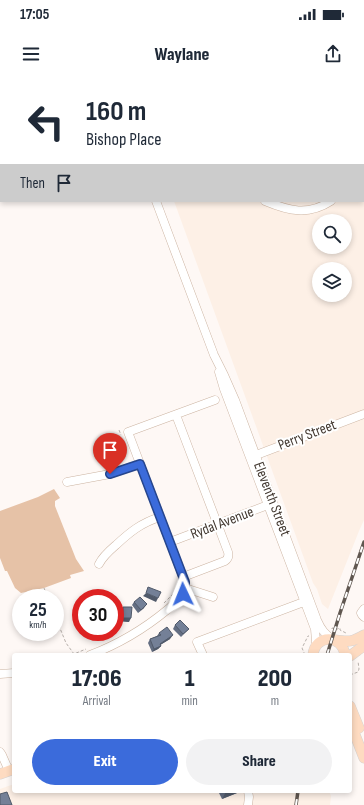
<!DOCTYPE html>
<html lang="en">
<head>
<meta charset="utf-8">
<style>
	:root { --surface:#fff; --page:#f2f2f3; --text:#1f2937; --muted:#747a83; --accent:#3b6bdb }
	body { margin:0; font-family:"Sofia Sans Condensed",sans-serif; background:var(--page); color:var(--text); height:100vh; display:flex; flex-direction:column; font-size:15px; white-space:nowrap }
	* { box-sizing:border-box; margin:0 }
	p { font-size:13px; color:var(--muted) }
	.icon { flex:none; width:22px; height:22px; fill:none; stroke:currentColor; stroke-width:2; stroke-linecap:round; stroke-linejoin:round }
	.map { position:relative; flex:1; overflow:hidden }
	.sheet { position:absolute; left:12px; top:573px; width:340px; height:140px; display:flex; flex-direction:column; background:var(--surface); border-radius:4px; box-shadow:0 2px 6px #0003 }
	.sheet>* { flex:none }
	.top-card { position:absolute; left:0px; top:0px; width:364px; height:122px; box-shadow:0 2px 6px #0003; background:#fff; color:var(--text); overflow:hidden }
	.buttons { position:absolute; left:312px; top:134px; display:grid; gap:8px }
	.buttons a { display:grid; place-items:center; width:40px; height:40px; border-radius:50%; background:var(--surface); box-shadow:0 2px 6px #0003; font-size:20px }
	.speed { position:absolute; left:12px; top:509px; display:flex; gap:8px; font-size:20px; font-weight:700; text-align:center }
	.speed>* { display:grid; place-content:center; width:52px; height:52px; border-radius:50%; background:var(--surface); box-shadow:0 2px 6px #0003; line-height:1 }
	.speed small { font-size:10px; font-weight:400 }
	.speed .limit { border:6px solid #d22; background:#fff; color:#111 }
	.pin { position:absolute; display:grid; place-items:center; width:34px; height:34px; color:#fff; margin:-41px -17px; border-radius:50% 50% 50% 0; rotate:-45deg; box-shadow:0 0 4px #0007 }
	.pin .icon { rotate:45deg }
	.me { position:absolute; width:44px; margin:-22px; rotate:358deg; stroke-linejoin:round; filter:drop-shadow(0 0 3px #0008) }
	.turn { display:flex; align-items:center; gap:14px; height:84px; padding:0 20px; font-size:18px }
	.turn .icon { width:52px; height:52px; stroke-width:2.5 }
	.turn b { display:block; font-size:28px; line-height:34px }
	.then { display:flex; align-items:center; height:38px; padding:0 20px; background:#0003; gap:8px; font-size:15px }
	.eta { display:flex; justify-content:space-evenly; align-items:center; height:68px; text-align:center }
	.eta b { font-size:24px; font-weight:800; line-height:28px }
	.primary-button { display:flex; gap:8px; margin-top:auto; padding:8px 20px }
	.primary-button a { flex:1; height:46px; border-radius:24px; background:var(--accent); color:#fff; font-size:16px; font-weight:800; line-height:46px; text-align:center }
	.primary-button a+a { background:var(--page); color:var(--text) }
	.status { display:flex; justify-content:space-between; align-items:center; height:28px; padding:0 20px; background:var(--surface); direction:ltr }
	.status svg { height:11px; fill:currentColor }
	header { display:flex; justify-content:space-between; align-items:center; height:52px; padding:0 20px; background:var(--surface); font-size:18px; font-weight:800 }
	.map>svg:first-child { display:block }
</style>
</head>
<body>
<div class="status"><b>17:05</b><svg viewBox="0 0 49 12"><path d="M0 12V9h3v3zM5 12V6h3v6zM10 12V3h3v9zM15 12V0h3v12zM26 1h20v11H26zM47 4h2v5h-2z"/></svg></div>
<header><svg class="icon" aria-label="menu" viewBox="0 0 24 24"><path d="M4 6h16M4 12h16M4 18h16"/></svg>Waylane<svg class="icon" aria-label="share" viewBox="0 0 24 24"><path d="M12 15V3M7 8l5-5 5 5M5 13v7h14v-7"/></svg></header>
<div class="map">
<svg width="364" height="725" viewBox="0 0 364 725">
	<rect width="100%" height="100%" fill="#fef8f5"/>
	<path fill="#fdf0e6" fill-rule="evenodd" d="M279,0H364V440L359,451L328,529L322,524L317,509L313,503L174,121H363V1H277ZM319,141H345V167H319ZM319,189H345V215H319Z
		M14,704V711H329L331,716L330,725H0V709Z"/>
	<path fill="#e6c2a7" d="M54,409L60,418L55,421V426L76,479L84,491L70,495L71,498L44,508L21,513L15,508L7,491H5L0,478V431L38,417Z"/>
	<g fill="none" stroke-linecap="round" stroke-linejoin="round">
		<g stroke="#ccb4a2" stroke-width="9">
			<path id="minor" d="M110,0V1
				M241,1L243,0
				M0,92L1,91
				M363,94L364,93
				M156,121L214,275L224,295L235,320L317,540C321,549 325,555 334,560
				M265,121C289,131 308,136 331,121
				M219,292L224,309L315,549L316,562L315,568
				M176,335L228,472C229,476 228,479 225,481L183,497
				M251,377L364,334
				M67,402L110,394L140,384
				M170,462L273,423
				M99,484C103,476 109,471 116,465C130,452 141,443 160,437
				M185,508L213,517
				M364,529L361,533L362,535L364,537
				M90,575C119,564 144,549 167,530C173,525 181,519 184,512C186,506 185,502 183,497L128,352L215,320
				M203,575L197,562L309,520
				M0,594L14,593
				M0,672L2,675L9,691
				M248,711L249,717L248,725"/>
		</g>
		<g stroke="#d6d3d2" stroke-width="11">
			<path id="major" d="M335,560C349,562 352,562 364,555
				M313,575C315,554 342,554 345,575
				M350,576L358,570L364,566
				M350,626L359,648
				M350,642L364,678
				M0,694L14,689"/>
		</g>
		<path stroke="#b7b0ab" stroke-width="1" stroke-dasharray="3 2" stroke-linecap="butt" d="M119,350L121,355
			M44,508L48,518
			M164,523L176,511
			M55,536L66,563L74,574L86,569
			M332,549V548L338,549L339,548H340V550L346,553
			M305,575L302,568L308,556H309
			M350,595L358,592L359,589L358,581"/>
		<use href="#minor" stroke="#fff" stroke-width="8"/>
		<use href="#major" stroke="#fedbc1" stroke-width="10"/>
		<g stroke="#605750" stroke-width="3.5">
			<path id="rail" d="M327,575L340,533L364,462
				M296,725L298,711"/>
		</g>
		<use href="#rail" stroke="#fff" stroke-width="2" stroke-dasharray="6" stroke-linecap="butt"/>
	</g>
	<path fill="#646e82" d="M134,522L144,528L138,533L132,525Z
		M123,527L129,542L120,541L121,530Z
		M175,545L189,549L181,557L173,549Z
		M159,553L170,559L160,565L161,566L158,569L152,572L148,563L150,559L157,556Z
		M218,711H242L222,719Z"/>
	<path fill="#515a6a" d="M146,513L158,518L156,522L143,516Z
		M147,524L144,528L138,533Z
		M123,538H131L129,542L120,541Z
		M173,555L170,559L157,567L160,564Z
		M161,566L158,569L152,572L154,569Z
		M230,711H242L222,719L226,712Z"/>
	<path fill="#748097" stroke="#515a6a" d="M148,507L161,512L158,518L146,513Z
		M140,517L147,524L141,530L134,522Z
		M123,527H132L131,538H123Z
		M180,540L189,549L183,554L175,545Z
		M167,547L173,555L160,564L161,566L154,569L150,559L161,555L159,553Z
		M7,712L12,725H0V714Z"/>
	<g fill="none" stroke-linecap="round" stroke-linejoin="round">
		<g stroke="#26468e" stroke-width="10">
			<path id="route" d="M110,394L140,384L185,502V508L183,514"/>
		</g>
		<use href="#route" stroke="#3b6bdb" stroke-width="7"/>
	</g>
	<g text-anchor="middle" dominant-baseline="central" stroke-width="4" stroke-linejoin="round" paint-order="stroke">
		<g font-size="15" fill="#433931" stroke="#fff">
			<text transform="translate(307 355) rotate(-21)">Perry Street</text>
			<text transform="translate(272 419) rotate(69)">Eleventh Street</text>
			<text transform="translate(222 443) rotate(-21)">Rydal Avenue</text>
		</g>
	</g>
</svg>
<div class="buttons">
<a><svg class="icon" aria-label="search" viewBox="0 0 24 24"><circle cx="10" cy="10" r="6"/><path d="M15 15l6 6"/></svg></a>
<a><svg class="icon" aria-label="layers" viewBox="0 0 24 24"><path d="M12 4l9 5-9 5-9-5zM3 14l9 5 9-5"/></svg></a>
</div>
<div class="speed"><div>25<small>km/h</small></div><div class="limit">30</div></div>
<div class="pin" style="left:110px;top:394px;background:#d93025"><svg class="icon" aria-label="arrive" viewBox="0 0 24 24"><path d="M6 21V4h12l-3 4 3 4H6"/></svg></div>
<svg class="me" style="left:183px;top:514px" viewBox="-20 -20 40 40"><path d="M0-17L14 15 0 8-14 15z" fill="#3b6bdb" stroke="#fff" stroke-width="4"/></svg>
<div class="top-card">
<div class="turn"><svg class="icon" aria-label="left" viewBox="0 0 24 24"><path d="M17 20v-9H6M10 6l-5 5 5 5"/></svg><div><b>160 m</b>Bishop Place</div></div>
<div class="then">Then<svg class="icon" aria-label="arrive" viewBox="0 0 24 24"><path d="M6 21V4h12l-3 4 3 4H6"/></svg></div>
</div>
<section class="sheet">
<div class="eta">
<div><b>17:06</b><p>Arrival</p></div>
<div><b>1</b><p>min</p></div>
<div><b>200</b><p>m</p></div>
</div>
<div class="primary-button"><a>Exit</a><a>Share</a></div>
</section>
</div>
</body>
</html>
